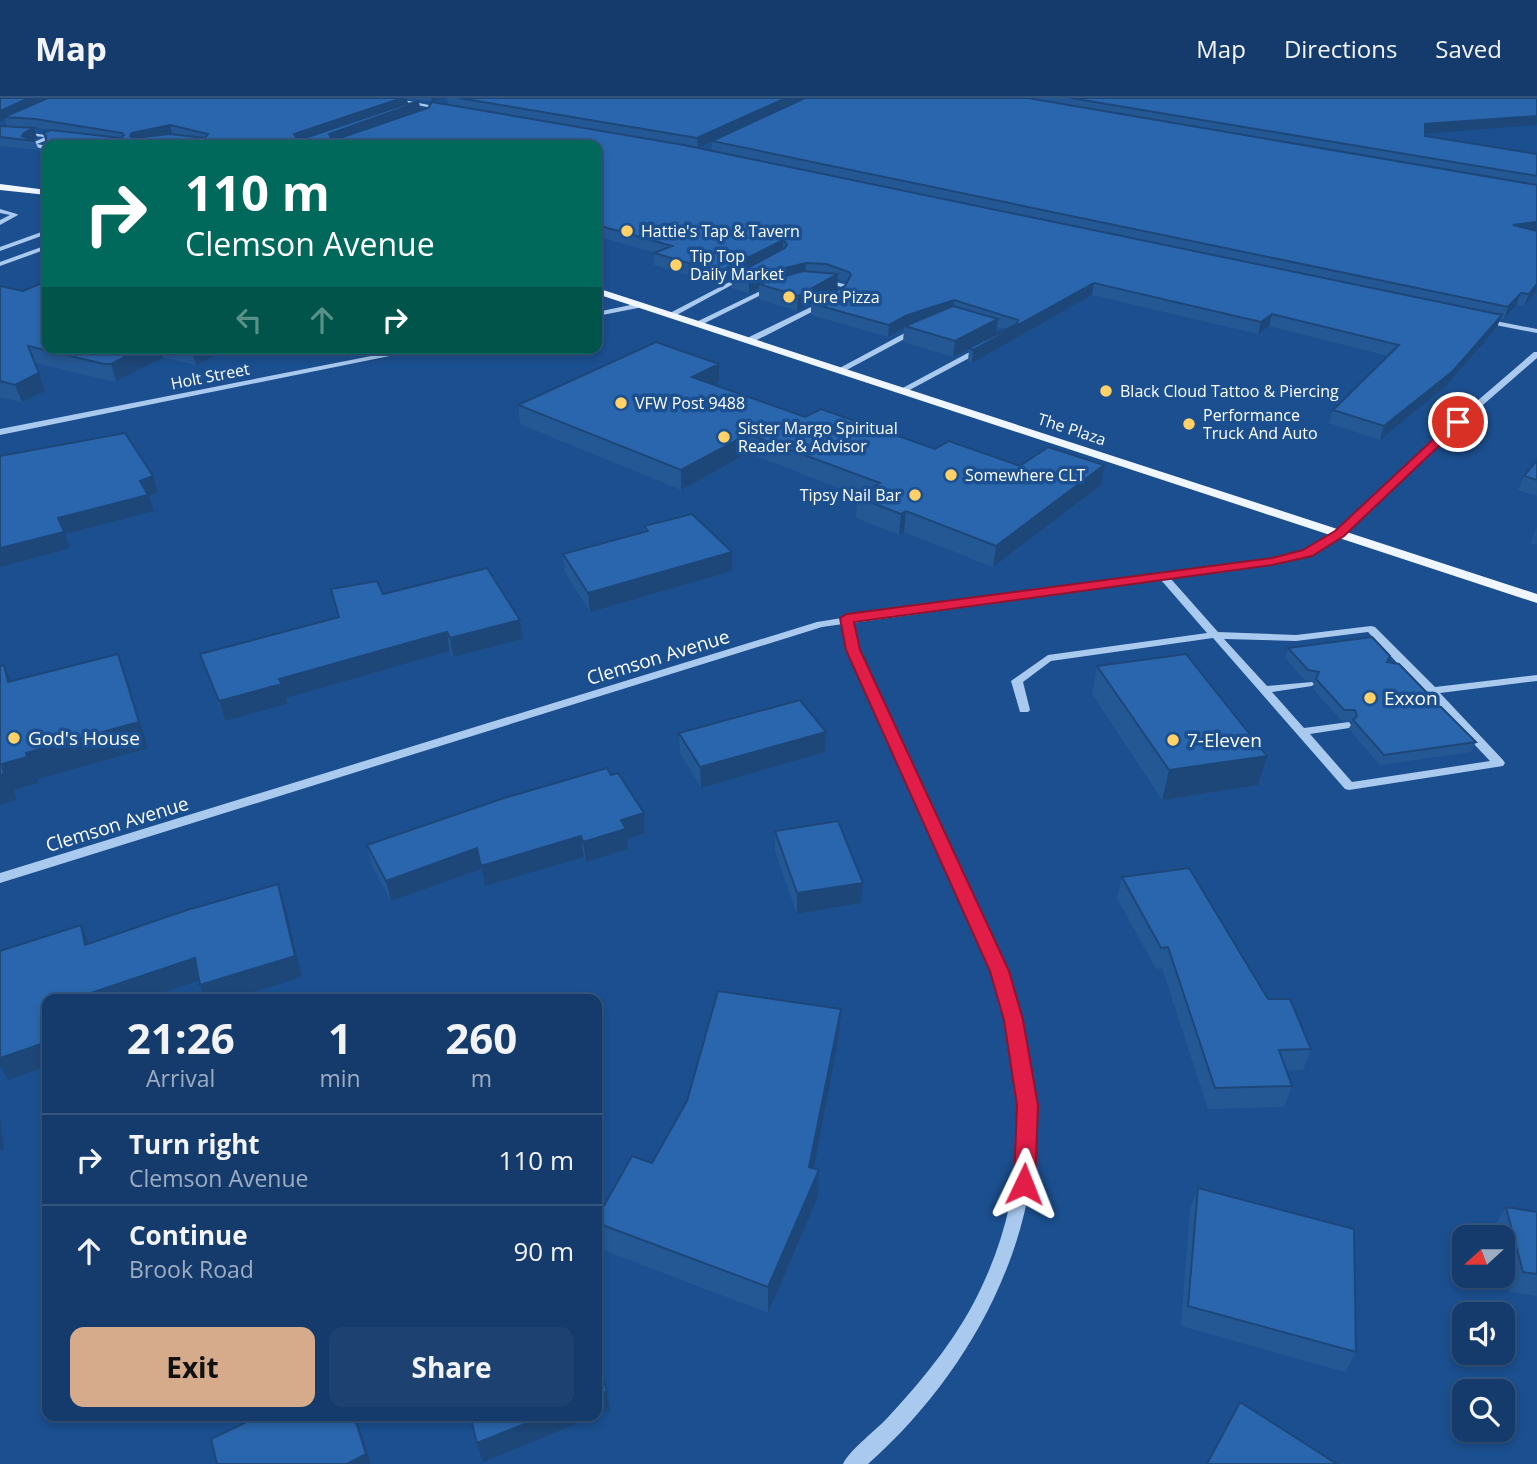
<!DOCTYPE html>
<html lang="en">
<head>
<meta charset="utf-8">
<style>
	:root { --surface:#143b6b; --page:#1d4271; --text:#f1f3f6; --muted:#9dadc1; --line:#33557e; --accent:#d6ab8b }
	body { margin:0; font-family:"Open Sans",sans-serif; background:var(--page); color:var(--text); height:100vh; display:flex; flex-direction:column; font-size:26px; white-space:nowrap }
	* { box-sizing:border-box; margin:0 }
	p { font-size:23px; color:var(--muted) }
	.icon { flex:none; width:38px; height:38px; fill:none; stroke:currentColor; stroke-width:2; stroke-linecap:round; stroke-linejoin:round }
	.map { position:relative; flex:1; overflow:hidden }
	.sheet { position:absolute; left:42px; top:896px; width:560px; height:427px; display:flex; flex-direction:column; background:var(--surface); border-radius:14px; box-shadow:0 4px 10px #0003,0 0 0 2px var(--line) }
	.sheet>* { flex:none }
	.hud { position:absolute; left:42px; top:42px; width:560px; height:214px; border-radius:14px; box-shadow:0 4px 10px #0003,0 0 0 2px var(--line); background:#00695c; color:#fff; overflow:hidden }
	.needle { width:46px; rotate:249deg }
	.tools { position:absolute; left:1452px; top:1127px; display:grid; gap:14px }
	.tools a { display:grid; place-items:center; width:63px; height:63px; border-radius:14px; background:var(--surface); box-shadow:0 4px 10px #0003,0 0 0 2px var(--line); font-size:35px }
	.pin { position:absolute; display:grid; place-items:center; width:60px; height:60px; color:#fff; margin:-30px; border:4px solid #fff; border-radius:50%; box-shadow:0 2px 7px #0007 }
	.me { position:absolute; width:77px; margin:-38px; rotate:2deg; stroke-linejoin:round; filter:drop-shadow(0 0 5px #0008) }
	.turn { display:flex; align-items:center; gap:24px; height:147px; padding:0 28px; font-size:32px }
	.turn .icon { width:91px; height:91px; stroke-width:2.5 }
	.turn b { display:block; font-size:49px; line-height:60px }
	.lanes { display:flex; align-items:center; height:66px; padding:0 28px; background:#0003; justify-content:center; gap:35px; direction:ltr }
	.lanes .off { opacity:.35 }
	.eta { display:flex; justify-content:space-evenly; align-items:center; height:119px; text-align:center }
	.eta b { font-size:42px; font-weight:700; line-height:49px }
	.action { display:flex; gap:14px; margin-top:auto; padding:14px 28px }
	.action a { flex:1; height:80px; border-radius:14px; background:var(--accent); color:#111; font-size:28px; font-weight:700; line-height:80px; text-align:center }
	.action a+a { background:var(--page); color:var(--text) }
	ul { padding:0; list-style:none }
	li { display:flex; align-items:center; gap:21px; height:91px; padding:0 28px; border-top:2px solid var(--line) }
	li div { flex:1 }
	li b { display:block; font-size:26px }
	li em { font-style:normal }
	header { display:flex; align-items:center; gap:42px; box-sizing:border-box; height:98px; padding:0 35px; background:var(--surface); border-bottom:2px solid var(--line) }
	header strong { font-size:33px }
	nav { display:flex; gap:38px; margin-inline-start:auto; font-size:24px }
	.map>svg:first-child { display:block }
</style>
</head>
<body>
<header>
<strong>Map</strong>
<nav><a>Map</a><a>Directions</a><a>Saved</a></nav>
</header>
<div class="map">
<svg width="1537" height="1366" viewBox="0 0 1537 1366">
	<rect width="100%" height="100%" fill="#1b4f8f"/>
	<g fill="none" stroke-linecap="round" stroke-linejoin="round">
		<path fill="#a9c9ee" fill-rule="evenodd" d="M384,0H394L449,11L446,13Z
			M0,31L61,39L52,40L37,46L47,48V52L28,47L45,39L0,35Z
			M0,111L17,116L18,117L0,127V122L10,117L0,115Z
			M47,132V136L0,153V149Z
			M47,147V151L0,168V164Z
			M745,176L750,177L673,219L666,217Z
			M822,180L847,187L843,198L751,245H745V241L838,196L841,189L822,182Z
			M773,187L775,188V190L699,228L692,226Z
			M640,205L644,207L643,209L597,218V214Z
			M1480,220L1537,231V235L1480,224Z
			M916,229L923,231L841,275L834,273Z
			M979,249L986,251L904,295L897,293Z
			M412,250H429L0,337V331Z
			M1534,254H1537V260L1461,326L1334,445L1310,457L1272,467L1171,481L1218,534L1296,537L1371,528L1375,529L1435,589L1537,577V583L1440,595L1503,662L1505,665L1503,668L1349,692L1345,691L1213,540L1051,563L1023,584L1030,612L1028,614H1020L1011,583L1048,557L1207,535L1161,482L853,525L858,552C890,621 922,690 954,759C971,797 992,835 1007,874C1016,901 1023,929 1029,956C1059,1110 982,1265 868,1366H843C849,1352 879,1330 890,1317C926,1278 960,1236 982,1188C1029,1089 1028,978 992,875C979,836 956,793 939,754C908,687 878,619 848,552L843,526L822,529L0,785V775L817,524L842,520L847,517L851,519L1272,461L1304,453L1328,441L1455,322ZM1368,534L1490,663L1352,684L1310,636L1349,630L1351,627L1349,624L1304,630L1272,594L1312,588L1314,586L1312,584L1267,588L1224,541L1296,543Z"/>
		<path fill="#f0f6ff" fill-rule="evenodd" d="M0,86L47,92V97L0,92Z
			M597,190L1537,496V505L597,196Z"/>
	</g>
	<path fill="#245895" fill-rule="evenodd" d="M0,0H1537L1425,35V38L1537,56V192L1524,208L1516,207L1504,221H1500L1497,229L1448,286L1380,342L1329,325L1333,312L1388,258L1269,228L1258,236L1092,197L972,265L968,263L969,251L953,259L903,244L904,230L888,239L811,217V205L797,213L759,201V190L749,195L732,190V179L719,186L654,167V155H655L597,138V47H47V49L43,35L50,32L38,30H31H34L37,40L33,42L35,43L39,52L0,48V28L7,29L5,22L0,24ZM447,0L448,6L421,13L408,6L407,1L432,3ZM712,44V52L699,50ZM838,181L847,185L845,188L821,200L837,191ZM997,229L1006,231L996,237Z
		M0,188L47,250H229L196,267L163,260L116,283H110L35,265L45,293L22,304L0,299Z
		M719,284L714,287L805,319L935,351L1020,368L1101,387L993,469L904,434L899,437L856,420L857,399L860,398L748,355L681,392L520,326L518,307Z
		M1537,362V398L1518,392L1524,378Z
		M644,428L732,454V473L590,514L565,475L563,456L644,434Z
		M1537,428V447L1530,445Z
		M383,496L520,522L523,541L453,559L450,553L286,600L287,606L225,623L200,556L338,520Z
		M1288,550L1388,564L1430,607L1476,644L1471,654L1380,667L1350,632L1352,626L1351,623L1341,622L1313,591L1315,584L1305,582L1285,560Z
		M1097,568L1258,687L1162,702L1092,596Z
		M826,634L825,654L701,690L680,655L679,635Z
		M611,677L644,715L645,735L627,741L628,751L586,764L584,759L485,788L481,771L391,803L372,768L367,747Z
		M775,733L861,805L797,816L775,753Z
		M1122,779L1268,901L1311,951L1303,972H1286L1292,988L1284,1009L1208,1011L1162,870L1156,871L1117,800Z
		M839,938L813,1070L819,1072L818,1099L768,1215L598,1150L597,1140V1120L652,1065Z
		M1198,1090L1356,1254L1345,1274L1181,1228L1190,1111Z
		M1506,1109L1537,1114V1198L1510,1194L1503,1169V1139H1496L1494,1129Z"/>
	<path fill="#1d4779" d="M29,0H53L4,19L5,22L0,24V13Z
		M402,0H407L408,8L296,46L294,36Z
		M431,0H447L432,3Z
		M786,0H806L698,50L697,40Z
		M419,4L421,14L331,46L329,36Z
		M1537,18V27L1422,36L1425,26Z
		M170,27L172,36L132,47L130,38L132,35Z
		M34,30L37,40L32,42L22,38L24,35Z
		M1537,124V135L1513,127Z
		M783,142V154L732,178V179L719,186V174Z
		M806,165L805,176L759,186V190L749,195V183L765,175Z
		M838,176L837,191L797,213L798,198Z
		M1094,185L1092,197L972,265L973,252Z
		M1537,186V192L1524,208L1529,196Z
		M1521,195L1516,207L1504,221L1508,209Z
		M954,202L953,214L905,228L904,230L888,239L889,227L905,218Z
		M1272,216L1269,228L1258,236L1261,224Z
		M1502,217L1497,229L1448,286L1380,342L1384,328Z
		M998,221L996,237L953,259L955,243Z
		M143,250H160L163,260L116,283L111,266Z
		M191,250H229L196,267Z
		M719,266V284L693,298L692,279Z
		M39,275L45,293L22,304L15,287Z
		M748,336V355L681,392V372Z
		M1104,367L1101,387L993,469L996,448Z
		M153,378L158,394L149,398L154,413L65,436L70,450L0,469V450L58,420Z
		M906,413L904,434L899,437L901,416Z
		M732,454V473L590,514L588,495Z
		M520,522L523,541L453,559L450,540Z
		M447,534L450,553L286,600L287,606L225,623L219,603L279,581Z
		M118,556L127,581L148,650L38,681V685L14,692L16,702L0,707V677L2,666Z
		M4,567L15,592L8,584Z
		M826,634L825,654L701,690L700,669Z
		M1267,658L1258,687L1162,702L1169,672Z
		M644,715L645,735L627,741L628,751L586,764L583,744L621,722Z
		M581,738L584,759L485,788L481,768Z
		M477,750L481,771L391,803L386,783Z
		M863,785L861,805L797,816V795Z
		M278,786L285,807L302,879L230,901H205L200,887Z
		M81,827L90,848L85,847Z
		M195,860L203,881L144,901H89L88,896Z
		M841,911L839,938L809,1095V1069Z
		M47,944V968L8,982L0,968V960Z
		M0,1019L4,1052L0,1053Z
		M819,1072L818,1099L768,1215V1189Z
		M607,1293L610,1312L483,1364L477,1345L545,1318H597V1297Z
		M354,1318H356L371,1366H347Z"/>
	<path fill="#2a66ad" stroke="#1d4779" stroke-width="2" fill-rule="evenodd" d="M0,0H29L0,13Z
		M48,0H402L294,36L296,40H305L406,6L419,4L329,36L331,40H340L428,10L432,4L684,47L1502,217L1453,273L1384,328L1333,312L1399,247L1272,216L1261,224L1094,185L973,252L969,250L1017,226L1018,222L954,202L905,218L889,227L849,216L811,205L845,188L851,177L849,174L826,166L806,165L765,175L749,183L732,178L785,150L787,146L783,142L719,174L654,155L672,148L597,127V47H77L46,44V38L43,35L51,32L121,40L124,37L122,35L35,21L4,19ZM170,27L208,36L205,40L170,36L133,40L130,38L132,35Z
		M459,0H786L697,40Z
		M805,0H1028L1537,87V124L1513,127L1537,133V186L1529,196L1521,195L1508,209L712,43Z
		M1071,0H1537V18L1425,26V38L1537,56V78Z
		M0,28L34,30L24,35L22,38L35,43L0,39Z
		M803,173L838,176L798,198L759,186Z
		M47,183V250H143L111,266H104L28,248L39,275L15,287L0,283V188L23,193Z
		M953,208L998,221L955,243L905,228Z
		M656,244L719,266L692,279L805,319L821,311L935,351L949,343L1020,368L1048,349L1104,367L996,448L906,413L901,416L857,399L880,385L748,336L681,372L518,307Z
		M125,335L153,378L140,383L148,397L58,420L64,434L0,450V358Z
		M1537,362V382L1524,378Z
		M692,416L732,454L588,495L563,456L648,433L644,428Z
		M487,470L520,522L450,540L447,534L279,581L282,586L219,603L200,556L339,519L331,491L377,483L383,496Z
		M1372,539L1390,558L1387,564L1399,566L1433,601L1430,607L1441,609L1476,644L1384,657L1353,622L1357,618L1355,612H1344L1316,581L1319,574L1308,572L1288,550Z
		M118,556L139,624L26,655L27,659L2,666L4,676L0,677V568L4,567L8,584Z
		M1186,556L1267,658L1169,672L1097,568Z
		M800,602L826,634L700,669L679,635Z
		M607,670L611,677L618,675L644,715L621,722L626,731L583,744L581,738L481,768L477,750L386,783L367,747L504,700Z
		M838,723L863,785L797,795L775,733Z
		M1189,770L1268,901H1290L1311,951L1279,952L1292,988L1215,990L1168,849L1161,850L1122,779Z
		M278,786L295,858L200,887L195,860L88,896L89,901H47V944L0,960V853L81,827L85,847L187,812Z
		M718,893L841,911L809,1069L819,1072L768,1189L597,1125V1120L632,1058L652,1065L687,1003Z
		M1198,1090L1354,1131L1356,1254L1188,1208Z
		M1506,1109L1537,1114V1176L1523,1174Z
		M597,1261L607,1293L597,1297Z
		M1240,1304L1337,1366H1207Z
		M259,1318H354L366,1356L347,1366H217L211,1341Z
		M470,1318H545L477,1345Z"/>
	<path fill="#e11d48" stroke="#92132f" stroke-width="2" d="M1454,322L1464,324L1344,438L1312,458L1272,467L854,524L860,552L1009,873L1023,922L1038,1007L1035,1086L1032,1093L1024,1096L1017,1093L1014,1086L1017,1007L1004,922L990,873L846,552L840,520L847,516L1272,460L1303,452L1335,433Z"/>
	<g fill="#ffd166" stroke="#1b4f8f" stroke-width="2.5">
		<circle cx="627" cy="133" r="7"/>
		<circle cx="676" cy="167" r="7"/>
		<circle cx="789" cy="199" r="7"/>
		<circle cx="1106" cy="293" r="7"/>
		<circle cx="621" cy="305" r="7"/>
		<circle cx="1189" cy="326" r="7"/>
		<circle cx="724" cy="339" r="7"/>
		<circle cx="951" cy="377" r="7"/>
		<circle cx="915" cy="397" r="7"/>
		<circle cx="1370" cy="600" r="7"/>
		<circle cx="14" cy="640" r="7"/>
		<circle cx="1173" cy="642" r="7"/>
	</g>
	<g text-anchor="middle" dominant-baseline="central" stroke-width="7" stroke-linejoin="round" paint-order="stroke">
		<g font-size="16" fill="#fff" stroke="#1b4f8f" text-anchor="start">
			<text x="641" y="133">Hattie's Tap &amp; Tavern</text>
			<text x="690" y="158">Tip Top<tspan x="690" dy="18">Daily Market</tspan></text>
			<text x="803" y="199">Pure Pizza</text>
			<text x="1120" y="293">Black Cloud Tattoo &amp; Piercing</text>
			<text x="635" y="305">VFW Post 9488</text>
			<text x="1203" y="317">Performance<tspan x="1203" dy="18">Truck And Auto</tspan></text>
			<text x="738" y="330">Sister Margo Spiritual<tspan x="738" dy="18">Reader &amp; Advisor</tspan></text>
			<text x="965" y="377">Somewhere CLT</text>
			<text x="901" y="397" text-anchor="end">Tipsy Nail Bar</text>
		</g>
		<g font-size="16" fill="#fff" stroke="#1b4f8f">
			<text transform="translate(210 278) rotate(-11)">Holt Street</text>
			<text transform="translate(1072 331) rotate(18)">The Plaza</text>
		</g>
		<g font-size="19" fill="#fff" stroke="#1b4f8f">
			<text transform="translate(658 559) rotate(-17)">Clemson Avenue</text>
			<text transform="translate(117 726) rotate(-17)">Clemson Avenue</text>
		</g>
		<g font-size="19" fill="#fff" stroke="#1b4f8f" text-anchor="start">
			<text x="1384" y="600">Exxon</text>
			<text x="28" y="640">God's House</text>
			<text x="1187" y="642">7-Eleven</text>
		</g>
	</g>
</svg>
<div class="tools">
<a><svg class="needle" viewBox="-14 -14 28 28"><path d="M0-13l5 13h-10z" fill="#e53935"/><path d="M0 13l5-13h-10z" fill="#9dadc1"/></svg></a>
<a><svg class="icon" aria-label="sound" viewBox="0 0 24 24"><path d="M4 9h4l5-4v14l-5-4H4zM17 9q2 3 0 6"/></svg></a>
<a><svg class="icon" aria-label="search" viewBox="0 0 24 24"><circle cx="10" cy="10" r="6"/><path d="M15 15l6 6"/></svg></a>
</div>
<div class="pin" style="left:1458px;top:324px;background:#d93025"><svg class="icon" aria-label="arrive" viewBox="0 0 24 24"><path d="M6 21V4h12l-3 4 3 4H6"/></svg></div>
<svg class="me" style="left:1024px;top:1086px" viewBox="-20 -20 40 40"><path d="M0-17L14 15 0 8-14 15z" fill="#e11d48" stroke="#fff" stroke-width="4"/></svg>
<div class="hud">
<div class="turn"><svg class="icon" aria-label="right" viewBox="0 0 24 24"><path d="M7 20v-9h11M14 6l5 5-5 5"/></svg><div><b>110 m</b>Clemson Avenue</div></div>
<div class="lanes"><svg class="icon off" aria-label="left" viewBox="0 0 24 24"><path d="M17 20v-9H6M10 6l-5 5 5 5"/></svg><svg class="icon off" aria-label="ahead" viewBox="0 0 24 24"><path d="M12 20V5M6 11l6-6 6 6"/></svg><svg class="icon" aria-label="right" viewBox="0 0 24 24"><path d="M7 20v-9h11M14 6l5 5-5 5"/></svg></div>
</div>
<section class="sheet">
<div class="eta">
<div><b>21:26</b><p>Arrival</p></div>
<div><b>1</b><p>min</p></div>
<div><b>260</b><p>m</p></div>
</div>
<ul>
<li><svg class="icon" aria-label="right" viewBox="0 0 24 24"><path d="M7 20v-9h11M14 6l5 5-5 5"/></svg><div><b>Turn right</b><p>Clemson Avenue</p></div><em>110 m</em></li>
<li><svg class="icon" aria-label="ahead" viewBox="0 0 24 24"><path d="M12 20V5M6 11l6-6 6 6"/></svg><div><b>Continue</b><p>Brook Road</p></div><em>90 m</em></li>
</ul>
<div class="action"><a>Exit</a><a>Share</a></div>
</section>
</div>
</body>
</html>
